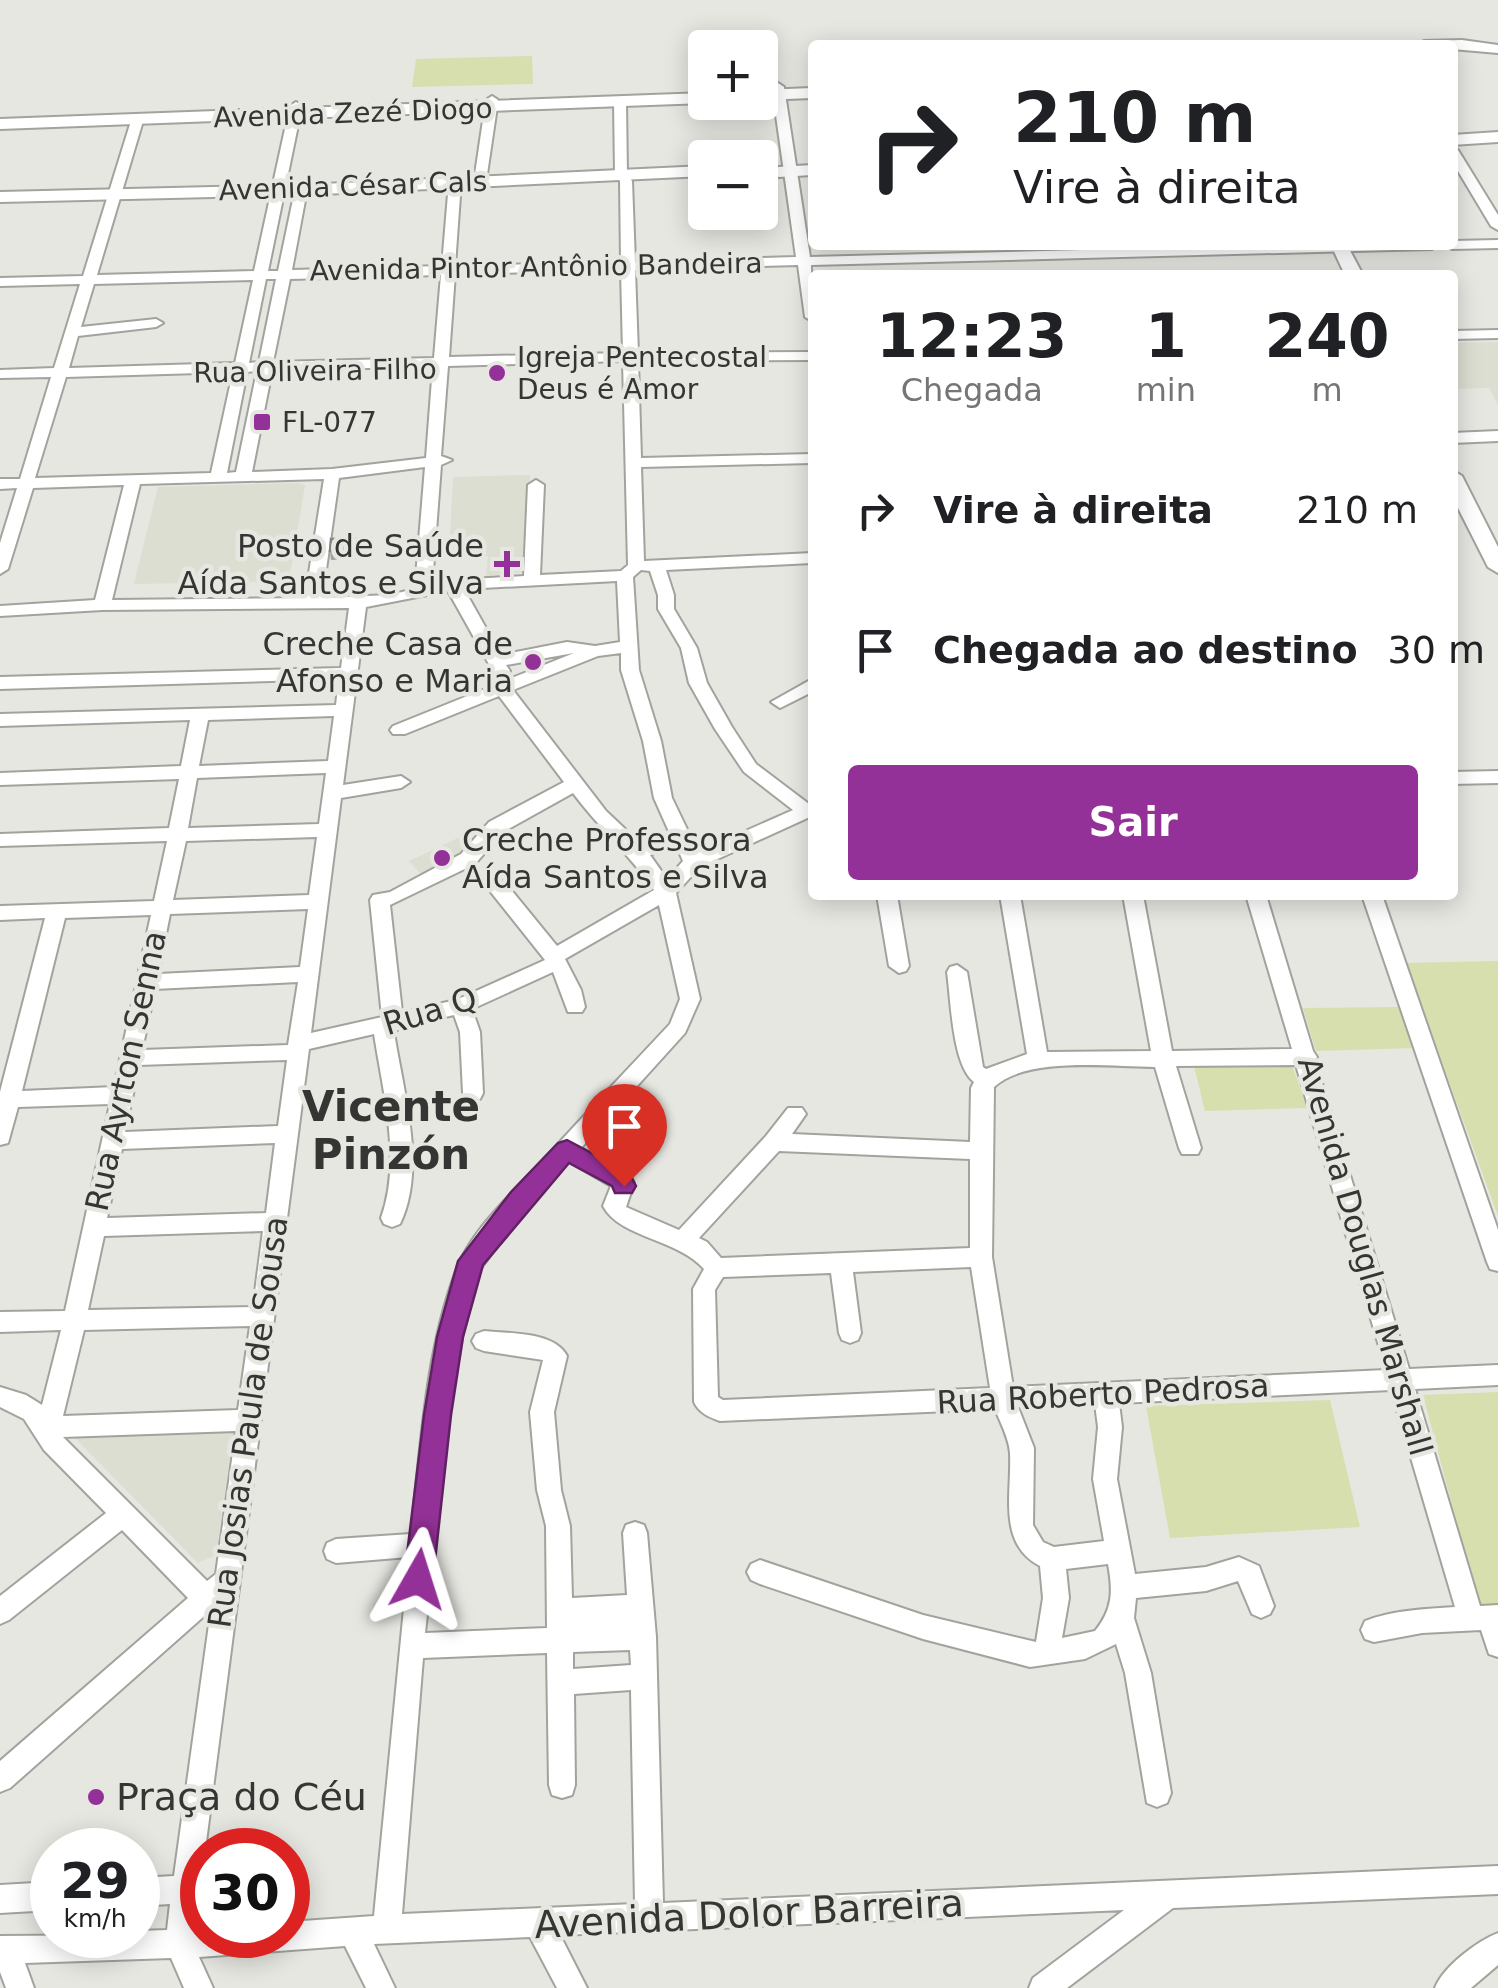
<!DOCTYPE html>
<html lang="pt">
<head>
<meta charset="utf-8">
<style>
	:root { --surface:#fff; --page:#f2f2f2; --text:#202124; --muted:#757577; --accent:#943198 }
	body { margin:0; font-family:"DejaVu Sans",sans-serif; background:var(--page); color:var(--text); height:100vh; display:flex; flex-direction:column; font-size:38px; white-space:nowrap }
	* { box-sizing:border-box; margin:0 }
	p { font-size:32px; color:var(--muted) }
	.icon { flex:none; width:55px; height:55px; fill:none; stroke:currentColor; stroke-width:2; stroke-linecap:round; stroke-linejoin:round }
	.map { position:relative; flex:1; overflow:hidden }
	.details { position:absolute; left:808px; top:270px; width:650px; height:630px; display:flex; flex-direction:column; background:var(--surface); border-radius:10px; box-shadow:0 5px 25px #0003 }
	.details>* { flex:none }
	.top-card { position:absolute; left:808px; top:40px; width:650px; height:210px; border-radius:10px; box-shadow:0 5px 25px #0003; background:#fff; color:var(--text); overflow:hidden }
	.fabs { position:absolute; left:688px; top:30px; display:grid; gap:20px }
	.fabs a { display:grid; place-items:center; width:90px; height:90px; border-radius:10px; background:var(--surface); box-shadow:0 5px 25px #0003; font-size:50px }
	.speed { position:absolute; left:30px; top:1828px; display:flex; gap:20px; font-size:50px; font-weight:700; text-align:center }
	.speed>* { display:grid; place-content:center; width:130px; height:130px; border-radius:50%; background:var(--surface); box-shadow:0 5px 25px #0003; line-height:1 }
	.speed small { font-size:25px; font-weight:400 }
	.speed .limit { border:15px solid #d22; background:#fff; color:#111 }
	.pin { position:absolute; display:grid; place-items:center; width:85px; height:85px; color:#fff; margin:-102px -42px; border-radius:50% 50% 50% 0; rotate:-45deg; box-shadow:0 0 10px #0007 }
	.pin .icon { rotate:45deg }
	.me { position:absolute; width:110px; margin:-55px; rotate:6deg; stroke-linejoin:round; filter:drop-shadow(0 0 8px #0008) }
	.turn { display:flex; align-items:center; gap:35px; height:210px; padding:0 40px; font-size:45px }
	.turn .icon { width:130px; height:130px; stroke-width:2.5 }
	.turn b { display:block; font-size:70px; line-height:85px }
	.eta { display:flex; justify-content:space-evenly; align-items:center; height:170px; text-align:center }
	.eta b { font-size:60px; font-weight:700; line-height:70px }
	.primary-button { display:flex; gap:20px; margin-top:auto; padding:20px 40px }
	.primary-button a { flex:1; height:115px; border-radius:10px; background:var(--accent); color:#fff; font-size:40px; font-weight:700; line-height:115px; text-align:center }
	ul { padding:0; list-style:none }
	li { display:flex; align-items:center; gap:30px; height:140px; padding:0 40px }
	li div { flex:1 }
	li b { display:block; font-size:38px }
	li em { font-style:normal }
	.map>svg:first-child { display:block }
</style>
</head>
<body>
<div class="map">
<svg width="1498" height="1988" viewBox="0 0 1498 1988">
	<rect width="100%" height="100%" fill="#e6e7e1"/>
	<path fill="#dbded0" d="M1498,342V405L1489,388L1453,389V343Z
		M530,475L526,572L486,576L488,556L449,557L453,477Z
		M299,483L305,485L289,581L134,584L158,487Z
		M458,838L474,854L424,878L409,861Z
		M234,1428L216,1555L198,1563L70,1433Z"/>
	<path fill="#d6dfad" d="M532,56L533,84L412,87L416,59Z
		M1498,961V1216L1406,963Z
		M1398,1007L1415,1048L1316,1051L1303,1008Z
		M1292,1065L1307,1108L1205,1111L1194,1066Z
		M1498,1392V1607H1479L1423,1395Z
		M1330,1400L1360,1527L1170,1538L1146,1406Z"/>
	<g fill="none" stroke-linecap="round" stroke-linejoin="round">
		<g stroke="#a2a39d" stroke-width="4">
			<path id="minor" d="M778,83L784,87L810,257L1276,245H1439L1432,249L811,265L812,321L805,317L798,265L635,270L638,353L812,352V360L638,361L641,458L812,454V463L641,467L644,561L812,553V563L666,570L674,595V609L697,648L707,683L732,727L756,764L809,804L812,803V816L700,867L676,893L700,999L685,1033L581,1148L631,1177L634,1183L626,1207L679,1230L766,1136L788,1108H802L806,1114L792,1134L970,1142L971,1088L974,1082C952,1065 951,1000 947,972L950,967L957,965L967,972L983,1067L986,1069L1027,1054L1000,895H1020L1047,1052L1151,1051L1123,895H1143L1172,1051L1292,1049L1246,895H1266L1313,1051L1317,1057L1315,1060L1409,1369L1498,1365V1385L1415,1389L1480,1606L1498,1605V1657L1489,1654L1481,1630L1422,1633L1374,1642L1365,1639L1361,1630L1365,1621C1393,1610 1425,1609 1455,1607L1391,1390L1119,1403L1122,1427L1117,1479L1135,1574L1206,1567L1239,1557L1259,1566L1274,1606L1270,1614L1261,1618L1252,1614L1238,1581L1206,1591L1136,1598L1134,1618L1151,1673L1171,1793L1167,1803L1157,1807L1147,1803L1125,1673L1116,1644L1085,1659L1030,1667L923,1639L760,1584L751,1580L747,1572L751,1564L760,1560L923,1615L1036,1642L1043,1598L1040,1566C997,1544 1012,1493 1010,1453C1009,1438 1000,1422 995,1409L720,1421C709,1417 699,1413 694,1402L693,1289L704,1269C678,1239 620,1238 603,1206L611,1186L568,1161L528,1205L478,1272L462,1337L449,1415L425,1633L547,1628L546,1526L537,1490L530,1412L543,1360L484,1351L476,1348L472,1341L476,1334L484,1331C509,1334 554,1331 567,1356L554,1412L561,1490L570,1526L572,1598L627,1595L623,1533L626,1525L635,1522L644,1525L647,1533L656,1637L663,1903L1498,1866V1894L1173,1908L1067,1988H1029L1033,1978L1124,1910L560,1935L587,1988H557L530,1937L374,1944L395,1988H366L345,1946L199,1957L213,1988H184L171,1958L25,1963L34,1988H6L0,1972V1936L138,1935V1931L167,1930L170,1904L138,1906V1878L174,1876L211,1610L10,1788L0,1792V1761L188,1598L122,1530L9,1620L0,1624V1596L106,1513L44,1450L24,1419L0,1407V1387L26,1395L42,1405L61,1330L0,1332V1312L65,1311L110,1104L18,1107L8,1143L0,1145V1092L45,918L0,920V906L154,901L167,841L0,846V834L169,828L179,779L0,785V773L181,766L190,720L0,726V714L336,705L339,679L0,689V677L341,668L349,608L102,610L0,616V606L95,600L124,485L33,488L8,569L0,574V543L17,488L0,489V479H20L51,377L0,378V370L54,368L80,284L0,286V278L83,276L131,121L137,117L143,121L97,275L254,271L290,106L296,102L302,106L268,271H278L295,190L301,186L307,190L292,270L442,266L449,182L455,178L461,182L455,266L621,262L620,181L615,174L614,102L620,98L626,102L627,174L632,181L635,262L796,257L772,87ZM621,270L623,353L449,357L455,274ZM441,275L434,358L273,362L290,279ZM266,279H276L259,362L249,363ZM253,280L235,363L69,368L78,336L156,327L163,323L156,319L81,327L94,284ZM623,361L628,565L621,571L540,575L544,485L536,480L528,485L524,576L453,580L432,585L441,465L452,460L441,456L448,366ZM433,366L426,458L332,469L252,472L272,371ZM257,371L236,472L227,473L247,372ZM233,372L211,473L35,478L66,377ZM425,467L415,589L389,595L322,598L339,478ZM324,479L305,598L112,600L140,484ZM641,570L650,571L658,595V609L681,648L689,683L715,729L744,772L793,810L698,852L672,798L661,741L639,670L633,577ZM617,581L620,642L595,646L567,642L501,655L464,589ZM448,591L495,675H507L510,671L506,665L574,653L393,726L390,730L393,734H405L499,696L564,782L489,822L461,854L390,892L373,895L370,900L382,1017L311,1033L341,798L401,788L410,782L401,776L343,785L366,607ZM621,653V670L643,741L654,798L670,834L641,844L606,811L513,690L598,656ZM334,716L328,761L199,766L208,720ZM326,773L319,824L188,828L197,778ZM573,793C599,828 630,855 654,890L557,946L504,881H490L487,886L490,891L545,960L456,1000L402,1012L390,905L475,864L503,832ZM317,837L309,895L173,900L186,841ZM676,845L683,861L667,879L650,855ZM659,905L680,999L670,1024C628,1069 586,1113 545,1158C516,1189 470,1231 456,1271C425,1354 421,1448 411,1534L336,1539L327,1543L324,1551L327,1559L336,1563L409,1557L374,1916L288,1922V1935H202V1928L195,1929L202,1850H205L309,1049L374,1034C383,1093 402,1160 381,1218L384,1224L392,1227L400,1224C427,1168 403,1091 394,1032L402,1027L454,1015L460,1032L463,1093L466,1099H480L483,1093L480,1032L472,1009L553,972L568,1012H582L585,1007L581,990L565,959ZM308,909L300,967L158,974L170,914ZM151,915L114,1087L22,1091L65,918ZM298,982L288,1045L142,1050L155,989ZM287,1060L278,1126L125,1132L139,1065ZM1296,1065L1386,1370L1013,1387L992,1257L994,1087C1027,1056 1111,1067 1155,1067L1179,1148L1182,1154H1198L1201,1148L1176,1066ZM275,1143L266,1213L107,1218L122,1149ZM779,1151L970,1159V1248L721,1258L707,1242L699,1238ZM263,1231L253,1307L88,1310L104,1236ZM971,1267L990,1388L723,1400L718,1397L715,1290L723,1277L831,1273L839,1333L842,1340L850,1343L858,1340L861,1333L853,1272ZM250,1326L238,1410L63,1416L84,1330ZM1095,1404L1098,1427L1093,1479L1104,1541L1054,1547L1043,1542L1033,1525L1034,1448L1018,1407ZM236,1431L216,1574L207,1581L63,1437ZM1108,1564C1113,1591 1113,1609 1095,1631L1062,1638L1069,1598L1066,1569ZM630,1650L631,1665L573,1669V1652ZM547,1653L549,1785L552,1795L562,1798L572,1795L575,1785L574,1694L631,1690L635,1904L402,1914L423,1658Z
				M492,96L498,100L486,181L480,185L474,181L486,100Z
				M1452,146L1458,150L1498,215V230L1491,226L1452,161Z
				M1498,240V248L1452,249L1445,245H1452V241Z
				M1498,330V338L1452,339V331Z
				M1498,431V441L1452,443V433Z
				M812,679V692L780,708L771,702Z
				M1498,771V783L1452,784V772Z
				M877,895H897L909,966L906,971L899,973L889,966Z
				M1362,895H1382L1498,1230V1271L1490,1269L1487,1262Z
				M52,1882V1910L0,1913V1885Z
				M1498,1933V1965L1471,1988H1435C1443,1967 1477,1941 1498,1933Z"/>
		</g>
		<g stroke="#a2a39d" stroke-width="4">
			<path id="major" d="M1462,40L1498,45V53L1452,49V45H1417L1424,41Z
				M812,88V98L760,100V90Z
				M705,93V103L0,129V119Z
				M1498,132V142L1452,145V135Z
				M812,165V175L760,178V168Z
				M705,166V176L301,195L0,202V192L301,185Z
				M1331,245H1347L1363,275H1345Z
				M1452,470L1462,476L1498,547V573L1488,567L1452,496Z"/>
		</g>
		<use href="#minor" fill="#fff" fill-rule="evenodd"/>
		<use href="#major" fill="#fff" fill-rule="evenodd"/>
	</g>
	<path fill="#a2a39d" d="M370,538L371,546L369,558L331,560L330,551Z"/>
	<path fill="#bcbeb7" stroke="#848580" stroke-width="2.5" d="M370,538L368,550L330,551L331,539Z"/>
	<path fill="#943198" stroke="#602063" stroke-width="2.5" d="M567,1140L629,1173L636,1186L632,1193H615L612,1186L569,1163L483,1265L463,1337L451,1415L433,1579L429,1588L418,1592L408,1588L404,1579L424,1415L437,1337L458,1261L511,1192L558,1143Z"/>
	<g fill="#943198" stroke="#e6e7e1" stroke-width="4">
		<circle cx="497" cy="373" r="10"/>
		<rect x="252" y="412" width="20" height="20" rx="5"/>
		<path d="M502 549h10v10h10v10h-10v10h-10v-10h-10v-10h10z"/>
		<circle cx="533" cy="662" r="10"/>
		<circle cx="442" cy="858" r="10"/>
		<circle cx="96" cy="1797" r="10"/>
	</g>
	<g text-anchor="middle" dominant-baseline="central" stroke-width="9" stroke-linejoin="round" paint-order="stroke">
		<g font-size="28" fill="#353633" stroke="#e6e7e1">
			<text transform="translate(353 113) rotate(-2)">Avenida Zezé Diogo</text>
			<text transform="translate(353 186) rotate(-2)">Avenida César Cals</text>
			<text transform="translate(536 267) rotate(-1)">Avenida Pintor Antônio Bandeira</text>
			<text transform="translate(315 371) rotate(-1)">Rua Oliveira Filho</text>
		</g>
		<g font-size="28" fill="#353633" stroke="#e6e7e1" text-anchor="start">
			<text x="517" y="357">Igreja Pentecostal<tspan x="517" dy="32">Deus é Amor</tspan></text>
			<text x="282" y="422">FL-077</text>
		</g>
		<g font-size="32" fill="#353633" stroke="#e6e7e1" text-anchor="end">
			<text x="484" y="546">Posto de Saúde<tspan x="484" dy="37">Aída Santos e Silva</tspan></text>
			<text x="513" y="644">Creche Casa de<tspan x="513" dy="37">Afonso e Maria</tspan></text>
			<text x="462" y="840" text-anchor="start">Creche Professora<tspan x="462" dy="37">Aída Santos e Silva</tspan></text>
		</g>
		<g font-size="32" fill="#353633" stroke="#e6e7e1">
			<text transform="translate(430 1011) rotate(-17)">Rua Q</text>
			<text transform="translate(126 1071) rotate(-78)">Rua Ayrton Senna</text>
			<text transform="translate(1365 1256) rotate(74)">Avenida Douglas Marshall</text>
			<text transform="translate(1103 1394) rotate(-3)">Rua Roberto Pedrosa</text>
			<text transform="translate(248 1422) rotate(-82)">Rua Josias Paula de Sousa</text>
		</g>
		<g font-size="38" fill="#353633" stroke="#e6e7e1" text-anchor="start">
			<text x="116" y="1797">Praça do Céu</text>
		</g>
		<g font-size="38" fill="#353633" stroke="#e6e7e1">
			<text transform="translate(749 1914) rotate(-3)">Avenida Dolor Barreira</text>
		</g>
		<g font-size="42" font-weight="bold" fill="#353633" stroke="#e6e7e1">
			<text x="391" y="1106">Vicente<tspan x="391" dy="48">Pinzón</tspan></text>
		</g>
	</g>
</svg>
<div class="fabs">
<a>+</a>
<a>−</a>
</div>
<div class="speed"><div>29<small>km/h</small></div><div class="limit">30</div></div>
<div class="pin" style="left:624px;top:1186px;background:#d93025"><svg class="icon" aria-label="arrive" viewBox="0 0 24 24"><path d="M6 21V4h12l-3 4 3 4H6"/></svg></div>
<svg class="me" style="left:418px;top:1579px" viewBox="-20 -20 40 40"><path d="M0-17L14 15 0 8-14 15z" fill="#943198" stroke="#fff" stroke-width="4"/></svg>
<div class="top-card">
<div class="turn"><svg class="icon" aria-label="right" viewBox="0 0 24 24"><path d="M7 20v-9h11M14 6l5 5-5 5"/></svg><div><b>210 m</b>Vire à direita</div></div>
</div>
<section class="details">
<div class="eta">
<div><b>12:23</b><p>Chegada</p></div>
<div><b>1</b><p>min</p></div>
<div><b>240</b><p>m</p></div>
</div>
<ul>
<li><svg class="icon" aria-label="right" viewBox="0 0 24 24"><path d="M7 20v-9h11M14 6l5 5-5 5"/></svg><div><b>Vire à direita</b></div><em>210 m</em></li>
<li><svg class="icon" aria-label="arrive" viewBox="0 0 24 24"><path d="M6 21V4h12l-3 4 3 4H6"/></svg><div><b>Chegada ao destino</b></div><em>30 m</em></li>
</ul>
<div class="primary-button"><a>Sair</a></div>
</section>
</div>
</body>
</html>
